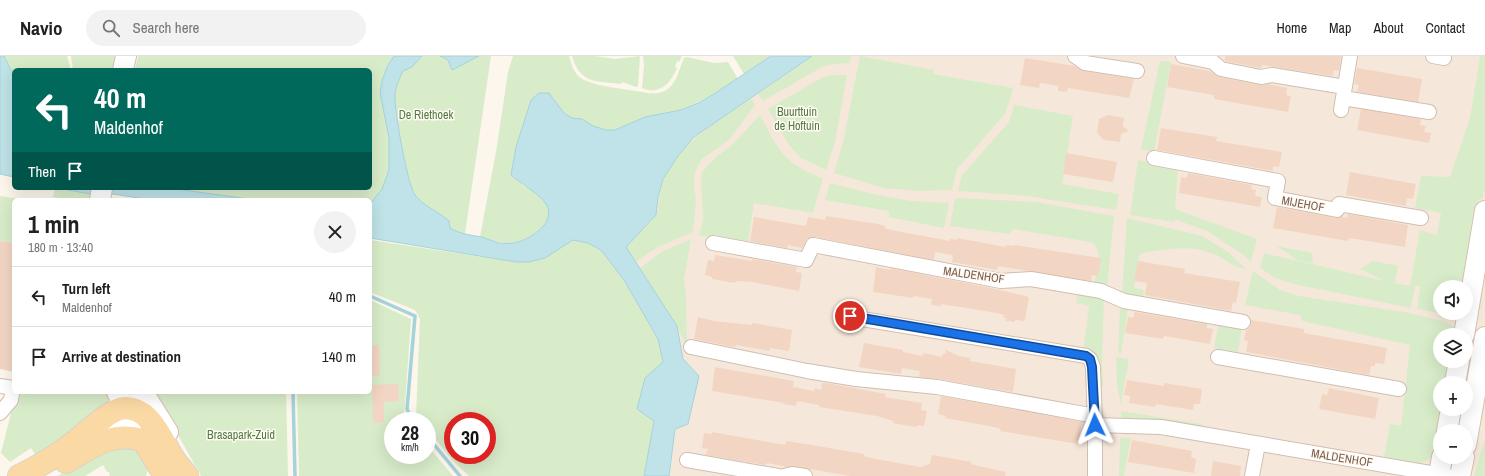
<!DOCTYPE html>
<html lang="en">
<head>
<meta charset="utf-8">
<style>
	:root { --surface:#fff; --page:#f2f2f2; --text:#202124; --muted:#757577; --line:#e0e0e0 }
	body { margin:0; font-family:"Archivo Narrow",sans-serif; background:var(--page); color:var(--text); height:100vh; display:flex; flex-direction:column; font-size:15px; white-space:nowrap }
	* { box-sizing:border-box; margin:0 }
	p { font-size:13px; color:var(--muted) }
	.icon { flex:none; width:22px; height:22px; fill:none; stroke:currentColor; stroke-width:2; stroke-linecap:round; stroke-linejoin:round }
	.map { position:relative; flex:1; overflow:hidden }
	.sheet { position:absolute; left:12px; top:142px; width:360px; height:196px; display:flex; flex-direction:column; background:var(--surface); border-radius:6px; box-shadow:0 4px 16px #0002 }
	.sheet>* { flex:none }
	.hud { position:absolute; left:12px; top:12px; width:360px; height:122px; border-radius:6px; box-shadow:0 4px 16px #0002; background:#00695c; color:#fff; overflow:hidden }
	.buttons { position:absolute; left:1433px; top:224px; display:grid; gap:8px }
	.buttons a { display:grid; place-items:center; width:40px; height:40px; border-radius:50%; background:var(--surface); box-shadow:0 4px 16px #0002; font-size:20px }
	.speed { position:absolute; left:384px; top:356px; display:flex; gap:8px; font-size:20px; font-weight:700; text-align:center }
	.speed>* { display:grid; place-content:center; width:52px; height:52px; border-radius:50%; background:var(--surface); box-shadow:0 4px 16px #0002; line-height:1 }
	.speed small { font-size:10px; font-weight:400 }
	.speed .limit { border:6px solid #d22; background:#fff; color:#111 }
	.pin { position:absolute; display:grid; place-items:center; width:34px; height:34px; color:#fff; margin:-17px; border:2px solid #fff; border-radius:50%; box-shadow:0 1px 4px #0007 }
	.me { position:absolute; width:44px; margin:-22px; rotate:358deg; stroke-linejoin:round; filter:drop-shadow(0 0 3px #0008) }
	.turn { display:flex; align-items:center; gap:14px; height:84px; padding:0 16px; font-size:18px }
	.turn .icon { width:52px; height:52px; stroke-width:2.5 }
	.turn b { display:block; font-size:28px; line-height:34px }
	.then { display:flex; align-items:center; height:38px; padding:0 16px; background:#0003; gap:8px; font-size:15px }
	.round { display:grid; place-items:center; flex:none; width:42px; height:42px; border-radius:21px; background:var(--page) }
	.headline { display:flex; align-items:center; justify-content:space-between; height:68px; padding:0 16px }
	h1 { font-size:24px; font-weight:700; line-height:30px }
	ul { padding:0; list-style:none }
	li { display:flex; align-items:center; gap:12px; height:60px; padding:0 16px; border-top:1px solid var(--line) }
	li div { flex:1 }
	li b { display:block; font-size:15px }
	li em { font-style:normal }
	header { display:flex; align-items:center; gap:24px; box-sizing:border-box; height:56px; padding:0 20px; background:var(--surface); border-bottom:1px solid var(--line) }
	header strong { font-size:19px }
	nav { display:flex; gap:22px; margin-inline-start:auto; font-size:14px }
	.search { width:280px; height:36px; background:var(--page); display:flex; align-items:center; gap:10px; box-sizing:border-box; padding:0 14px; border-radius:22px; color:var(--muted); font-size:15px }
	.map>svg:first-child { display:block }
</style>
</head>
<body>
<header>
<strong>Navio</strong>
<div class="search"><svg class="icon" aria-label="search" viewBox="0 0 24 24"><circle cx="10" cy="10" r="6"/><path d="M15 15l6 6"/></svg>Search here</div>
<nav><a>Home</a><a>Map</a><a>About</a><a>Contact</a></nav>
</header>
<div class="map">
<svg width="1485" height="420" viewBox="0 0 1485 420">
	<rect width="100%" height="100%" fill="#fdf6ec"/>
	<path fill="#f5e8da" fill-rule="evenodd" d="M812,0H1485V420H669L675,373L699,320L683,303L677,270L626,191L694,81ZM1440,231H1466V257H1440ZM1440,279H1466V305H1440ZM1440,327H1466V353H1440ZM1440,375H1466V401H1440Z"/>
	<path fill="#d8ecc9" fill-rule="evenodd" d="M4,0H67L71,14H14V20Z
		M71,0H116L113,14H73Z
		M138,0H491L465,178L370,160V144H256L169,132H370V14H135Z
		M513,0H569C571,7 573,14 578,20C590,31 630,33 647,37C674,40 676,22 684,2L687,1L714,7L728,6L738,23L714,38L681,54L645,61L615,74H606L593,70L582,63L572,62L564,57L552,40L521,128C529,133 541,140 546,147C560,166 527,186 511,187C500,188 491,183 480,181L497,90L508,16Z
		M572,0H595L615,3L639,0L640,1L638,30L636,31L622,26L621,28C596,25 580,28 572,0Z
		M643,0H682L679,6L677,5L675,11L677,12C671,27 659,40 642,32L644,9Z
		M733,0H771L744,18Z
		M812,0H851L850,7L833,8L822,11L763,45L758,38Z
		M860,0L934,14L933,18L1013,32L1009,47L1005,58L957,113L952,134L918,135L884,132L834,117L843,86Z
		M1480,0H1485V131L1483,142L1478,144L1466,238V231H1440V257L1417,253L1420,230H1415L1411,252L1294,228L1275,222L1260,212L1264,197L1385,225L1360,213L1373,205L1398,210L1395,227L1410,230L1420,174L1437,179L1441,157L1415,152L1421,120L1450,121L1470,62Z
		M1160,5L1171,6L1154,96L1141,93Z
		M834,19H847L835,86L826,114L801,102L789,89L768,53L823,21Z
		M751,43L755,49L729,84L702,103L695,116L694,128L696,146L693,176L658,191L636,206L626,191C632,185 655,163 657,157C660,146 658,133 664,122C682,84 718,65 751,43Z
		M1014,49L1073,60L1062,128L1119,138L1116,154L1027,140L958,135L962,119L1009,66Z
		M760,59C768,74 775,90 787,102C797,112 811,117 823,123L813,157L754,147L748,185L733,183L699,180L703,163L701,127L702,116L716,101L731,90Z
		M1138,104L1178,112L1175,153L1257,183L1251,206L1242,198L1207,175L1177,164H1174V166L1130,159Z
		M830,127L877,139L911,145L949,147L944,172L889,161V155L825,144Z
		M55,132H68V134L91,138L90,144H75L53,141Z
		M0,140L26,144H14V187L0,185Z
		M959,142L1036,146L1114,160L1107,231L1094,229C1097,214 1105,196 1091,186L1013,173L1009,178L950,170L955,143Z
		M1127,162L1202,180L1228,196L1246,213C1234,212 1224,202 1213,198C1190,188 1166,193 1142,197L1139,200L1134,232L1144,234L1143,242L1122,238Z
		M691,183L684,224L686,239L687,292L677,270L640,212L663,195Z
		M370,184L516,206L545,202L573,184L588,187L601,194L624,224L658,283L663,306L645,322L654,365L644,420H469L453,405L427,373V365H420L416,360L420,263L415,254L370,236ZM453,365H487V399H453Z
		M1276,190L1312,197L1313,207L1299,205Z
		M1253,215L1280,234L1299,240L1410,257L1445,266L1458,273L1457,279H1440V305H1452L1448,327H1440V353H1444C1442,363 1440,389 1436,396C1426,413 1398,409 1383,406L1390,368L1401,370L1410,289L1302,265L1300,259L1245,249Z
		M1078,237L1104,241L1102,306L1103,330H1096L1083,297L1089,250L1076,247Z
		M370,244L411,263L404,361L407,365H393V399H427V389L453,420H299L297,336H370Z
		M1120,252L1128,253L1121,298L1118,296Z
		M1219,266L1242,270L1238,296L1214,292Z
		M1116,301L1129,303L1121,349L1117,329Z
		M19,336H109L108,347L76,377L35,398L31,392L10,406L1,397L11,357L9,354Z
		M154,336H286L288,420H201Z
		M1121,355L1202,368L1201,374L1121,364Z
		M1120,382H1131L1124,420H1119Z
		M1485,382V420H1474Z
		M109,388L135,389L148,413L146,420H110L109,416H107L103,409L85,420H58Z"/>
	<path fill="#bfe3e8" stroke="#a5d3da" d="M0,0H4L14,20V121L0,118Z
		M394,0H422L412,11L403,15C400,22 395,31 395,39C394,52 407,128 415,139C423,150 438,155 449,165L450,172C460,178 470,179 482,181C488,183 493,185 499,187C517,190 534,181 545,168C549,162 550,154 546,148C542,140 519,126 511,119L516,91L531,44L539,37H549L564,57L572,62L582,63L593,70L606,74H615L645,61L681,54L698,47L714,38L771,0H812L694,81L678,100L663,123L658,141L656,159L626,191L677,270L683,303L699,320L688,368L675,373L669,420H644L654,365L637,353L645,322L663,306L658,283L624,224L601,194L588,187L573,184L545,202L529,206H516L370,182V148L382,133L389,114V82L380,37L382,25L387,11Z
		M440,0H479L452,14L448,4Z
		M68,132H169L256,144H151L113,138H91L68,134Z"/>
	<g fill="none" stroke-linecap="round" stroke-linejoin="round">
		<path stroke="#a5d3da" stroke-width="3.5" d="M370,240L415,260L407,353L410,360L414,365
			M293,336L295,420
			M427,380L460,420"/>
	</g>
	<path fill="#f3d5c3" d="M1225,0H1341L1339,15L1334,14L1333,20L1262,9L1261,12L1225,5Z
		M1025,2L1075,10L1084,15L1134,23L1129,42L1068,32L1067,36L1058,35V30L1040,27L1039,32L1020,29Z
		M1171,8L1210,15L1219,21L1259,29L1267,28L1287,32L1286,39L1291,40L1288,56L1214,43V39L1167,31Z
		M1357,12L1422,23L1418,46L1357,36L1359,29L1354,28Z
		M1361,53L1421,63L1420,69L1426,70L1424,76L1431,77L1429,87L1357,74Z
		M1108,59L1124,62L1123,70L1129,75L1121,78L1120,86L1104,84L1097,77L1099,63Z
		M1161,72L1217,81L1216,85L1282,96L1279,111L1273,110V115L1157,94Z
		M1066,97L1117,106L1113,126L1063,118Z
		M1350,116L1416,128L1413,143L1407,142L1406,150L1346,139Z
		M1188,117L1252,129L1251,133L1256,134L1255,140L1262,141L1260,151L1179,137L1181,121L1187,122Z
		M1277,151L1335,162L1342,161L1347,162L1348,158L1408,169L1405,191L1349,182L1348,185L1273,172Z
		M826,160L878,168L885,170V172L891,174L950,185V183L957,184V182L1006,191V189L1013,190L1014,189L1101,202L1098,220L1092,219L1091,225L998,210L997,214L952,206L953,199L935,196L934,204L815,181L807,183L802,192L788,189L787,192L750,185L754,161L806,170L808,161L825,164Z
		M0,185L14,187V316L0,313Z
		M715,199L752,205V203L797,211L796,216L802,217L799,235L752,226L736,225L735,227L712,223V221L705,219L708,204L714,205Z
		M1138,205L1185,213L1184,217L1240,226L1236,247L1233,246L1231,255L1145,239L1147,227L1134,225Z
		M876,211L890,214V212L996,233L1029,241L1025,263L1024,265L1015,264V266L1005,265L1006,262L1003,261L1004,259L997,257L941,248V250L931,249L932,243L913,240V242L873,236Z
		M1135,256L1207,268V272L1213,273L1210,288L1164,280L1163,283L1125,277L1128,261L1133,262Z
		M698,261L714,265L752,269V267L792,274L789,295L770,292L769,295L736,289L735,291L694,283Z
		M1251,264L1304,273V277L1387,292L1384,308L1375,307V310H1371L1369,319L1246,296L1248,285L1244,284L1246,274L1250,271Z
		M864,287L903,294V296L923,300V297L942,301V298H945L946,294L959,300L970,302V305L1016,313L1013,336L938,323L919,321L920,315L902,312L901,318L859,311Z
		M370,289H379L380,319L370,320Z
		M715,311L794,325L793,331L814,335L815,332L821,334L822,327H826L886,338L885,341L922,347L921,354L927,355L924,370L917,369V371L903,369L893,367V365L877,360L832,353L819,351V349L797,345L796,350L783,348L784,347L712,335Z
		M1127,324L1164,330V327L1202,333L1200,348H1194L1193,354L1156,348L1155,351L1129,347L1130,340L1124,339Z
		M398,328L399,345L384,346V366L373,367L372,329Z
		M1329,332L1379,342L1375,363L1319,353L1322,338L1327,339Z
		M941,340L1082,366L1078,388L1000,375L1001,373L994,371L945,362L946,360L938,358Z
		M712,376L785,389L786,385L812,389L864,398V400L871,402L920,411L930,408L932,399L972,406L971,408L978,410L1006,416L1005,420H850L793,410L787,411L767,407L766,409L706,399L708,393L702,392L704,377L712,378Z
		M1132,384L1192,395L1191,401L1196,403L1194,417L1128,406Z
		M1213,405L1241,410L1240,420H1211Z"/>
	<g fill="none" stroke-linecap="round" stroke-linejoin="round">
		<g stroke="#d1beb0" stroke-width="16">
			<path id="street" d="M1075,0L1085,7L1137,15
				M1183,0L1213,6L1221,13L1261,21L1272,19L1345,31
				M1433,0L1444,2
				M1343,42L1429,56
				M1341,54L1350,0
				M1154,102L1278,125L1275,142L1337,154L1339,148L1421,162
				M713,187L806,204L813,189L1001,225L1031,223L1101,235L1124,245L1243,266
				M850,261L1086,300L1090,303L1093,311L1095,369V420
				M691,291L807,315L856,323L937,331L1095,360
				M1218,301L1399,333
				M0,330L13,332L11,344L0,357
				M1095,369L1161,371L1448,420
				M687,404L778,420
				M784,420L792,418L805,420
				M1252,420L1258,388"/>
		</g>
		<g stroke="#d6c0b0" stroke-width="22">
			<path id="secondary" d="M123,14L126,0
				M100,144L102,132
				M1464,279L1485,155
				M1455,327L1459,305
				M117,336L133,366
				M143,336L168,376
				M1447,375L1451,353
				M104,384C116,365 140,368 140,340
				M1466,389L1485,281
				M1439,420L1442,401
				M1460,420L1464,401"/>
		</g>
		<g stroke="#dad1cd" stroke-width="24">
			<path id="primary" d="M66,406C93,391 110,375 143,384L165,420
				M19,420C40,410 60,398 78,383C90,373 103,360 117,354C125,350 136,353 143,358C157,369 165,389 174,403C178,410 183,413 187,420"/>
		</g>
		<use href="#street" stroke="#fff" stroke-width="14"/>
		<use href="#secondary" stroke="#fff" stroke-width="20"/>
		<use href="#primary" stroke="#fbd9a5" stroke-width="22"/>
	</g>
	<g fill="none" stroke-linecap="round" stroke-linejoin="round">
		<g stroke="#114b97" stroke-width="10">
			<path id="route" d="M850,260L1086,300L1090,303L1092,311L1095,369"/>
		</g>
		<use href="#route" stroke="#1a73e8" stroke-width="7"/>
	</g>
	<g text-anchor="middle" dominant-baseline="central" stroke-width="3" stroke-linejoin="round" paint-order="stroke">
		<g font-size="12" fill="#537a41" stroke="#fffaf3">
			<text x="797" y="56">Buurttuin<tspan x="797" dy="14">de Hoftuin</tspan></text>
			<text x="426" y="59">De Riethoek</text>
			<text x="241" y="379">Brasapark-Zuid</text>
		</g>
		<g font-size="12" fill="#7a5c4d" stroke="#fffaf3">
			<text transform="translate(1303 148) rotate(10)">MIJEHOF</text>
			<text transform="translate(974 219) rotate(8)">MALDENHOF</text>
			<text transform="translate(1342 402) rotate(9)">MALDENHOF</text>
		</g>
	</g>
</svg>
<div class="buttons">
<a><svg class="icon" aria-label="sound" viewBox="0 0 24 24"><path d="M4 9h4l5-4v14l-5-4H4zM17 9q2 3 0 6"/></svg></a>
<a><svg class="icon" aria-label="layers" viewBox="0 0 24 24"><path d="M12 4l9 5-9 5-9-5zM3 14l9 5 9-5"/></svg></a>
<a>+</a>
<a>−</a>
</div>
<div class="speed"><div>28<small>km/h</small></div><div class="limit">30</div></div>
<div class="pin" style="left:850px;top:260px;background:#d93025"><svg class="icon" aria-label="arrive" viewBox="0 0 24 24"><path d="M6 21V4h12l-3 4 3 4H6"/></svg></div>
<svg class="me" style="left:1095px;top:369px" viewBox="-20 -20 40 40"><path d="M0-17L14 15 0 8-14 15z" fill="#1a73e8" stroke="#fff" stroke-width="4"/></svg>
<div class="hud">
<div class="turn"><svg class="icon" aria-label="left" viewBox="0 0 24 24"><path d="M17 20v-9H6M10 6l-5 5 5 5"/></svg><div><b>40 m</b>Maldenhof</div></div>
<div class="then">Then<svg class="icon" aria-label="arrive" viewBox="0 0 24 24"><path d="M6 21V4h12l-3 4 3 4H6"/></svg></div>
</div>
<section class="sheet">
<div class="headline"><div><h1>1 min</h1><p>180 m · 13:40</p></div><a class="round"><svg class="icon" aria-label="close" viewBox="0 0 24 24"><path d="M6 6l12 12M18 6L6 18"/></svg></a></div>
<ul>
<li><svg class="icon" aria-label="left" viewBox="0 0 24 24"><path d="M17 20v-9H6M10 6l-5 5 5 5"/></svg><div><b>Turn left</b><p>Maldenhof</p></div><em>40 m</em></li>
<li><svg class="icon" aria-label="arrive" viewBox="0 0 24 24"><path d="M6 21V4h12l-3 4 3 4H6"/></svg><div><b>Arrive at destination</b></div><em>140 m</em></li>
</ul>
</section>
</div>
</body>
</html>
